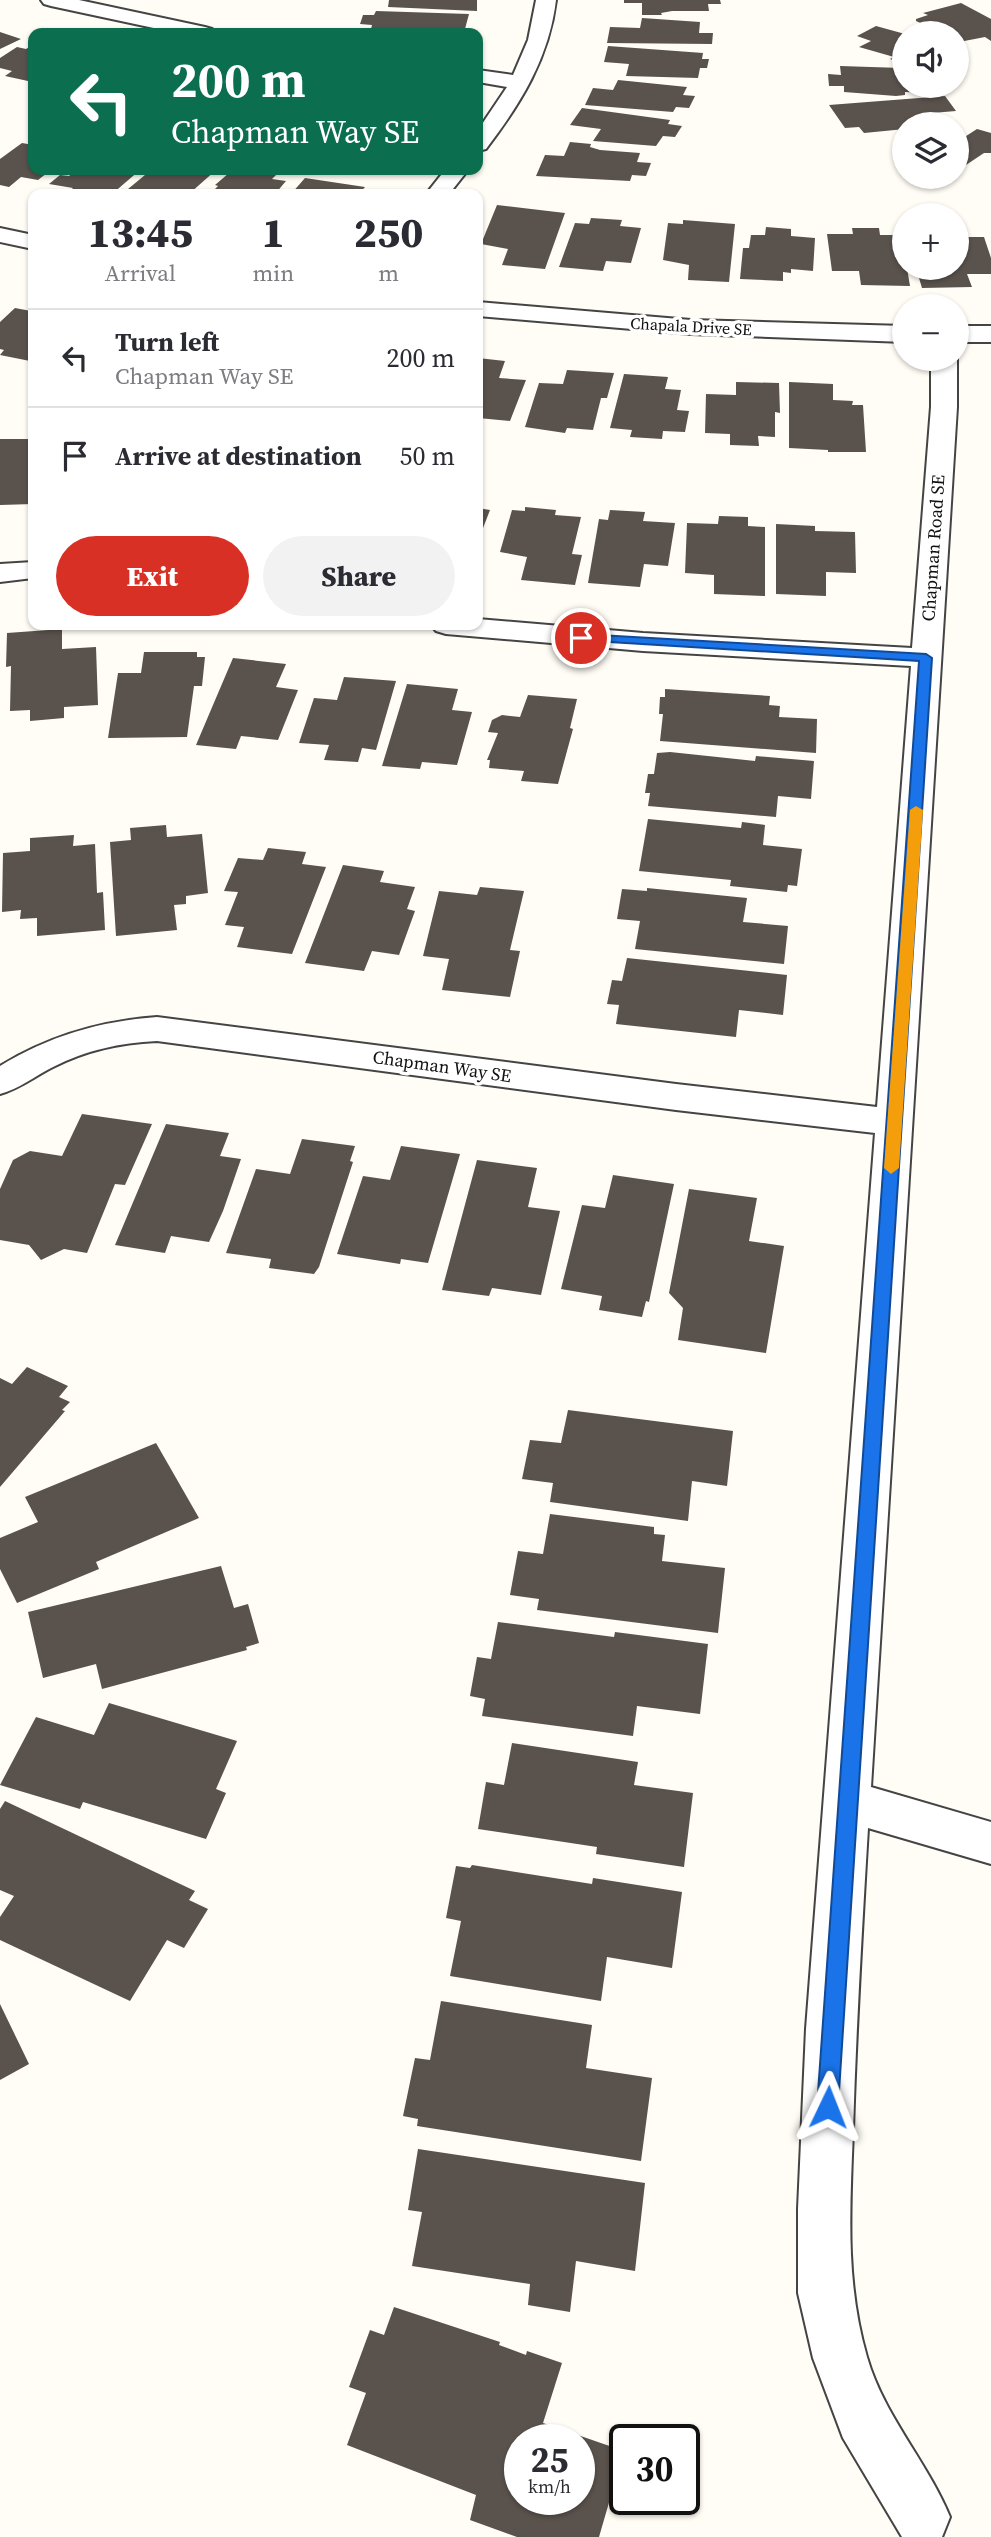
<!DOCTYPE html>
<html lang="en">
<head>
<meta charset="utf-8">
<style>
	:root { --surface:#fff; --page:#f2f2f3; --text:#2b2b33; --muted:#7c7c81; --line:#e1e1e2; --accent:#d93025 }
	body { margin:0; font-family:"Source Serif 4",serif; background:var(--page); color:var(--text); height:100vh; display:flex; flex-direction:column; font-size:26px; white-space:nowrap }
	* { box-sizing:border-box; margin:0 }
	p { font-size:23px; color:var(--muted) }
	.icon { flex:none; width:38px; height:38px; fill:none; stroke:currentColor; stroke-width:2; stroke-linecap:round; stroke-linejoin:round }
	.map { position:relative; flex:1; overflow:hidden }
	.drawer { position:absolute; left:28px; top:189px; width:455px; height:441px; display:flex; flex-direction:column; background:var(--surface); border-radius:14px; box-shadow:0 2px 5px #0004 }
	.drawer>* { flex:none }
	.hud { position:absolute; left:28px; top:28px; width:455px; height:147px; border-radius:14px; box-shadow:0 2px 5px #0004; background:#0b6e4f; color:#fff; overflow:hidden }
	.controls { position:absolute; left:892px; top:21px; display:grid; gap:14px }
	.controls a { display:grid; place-items:center; width:77px; height:77px; border-radius:50%; background:var(--surface); box-shadow:0 2px 5px #0004; font-size:35px }
	.speed { position:absolute; left:504px; top:2424px; display:flex; gap:14px; font-size:35px; font-weight:700; text-align:center }
	.speed>* { display:grid; place-content:center; width:91px; height:91px; border-radius:50%; background:var(--surface); box-shadow:0 2px 5px #0004; line-height:1 }
	.speed small { font-size:18px; font-weight:400 }
	.speed .limit { border:4px solid #111; border-radius:10px; background:#fff; color:#111 }
	.pin { position:absolute; display:grid; place-items:center; width:60px; height:60px; color:#fff; margin:-30px; border:4px solid #fff; border-radius:50%; box-shadow:0 2px 7px #0007 }
	.me { position:absolute; width:77px; margin:-38px; rotate:2deg; stroke-linejoin:round; filter:drop-shadow(0 0 5px #0008) }
	.turn { display:flex; align-items:center; gap:24px; height:147px; padding:0 28px; font-size:32px }
	.turn .icon { width:91px; height:91px; stroke-width:2.5 }
	.turn b { display:block; font-size:49px; line-height:60px }
	.eta { display:flex; justify-content:space-evenly; align-items:center; height:119px; text-align:center }
	.eta b { font-size:42px; font-weight:800; line-height:49px }
	.action { display:flex; gap:14px; margin-top:auto; padding:14px 28px }
	.action a { flex:1; height:80px; border-radius:42px; background:var(--accent); color:#fff; font-size:28px; font-weight:800; line-height:80px; text-align:center }
	.action a+a { background:var(--page); color:var(--text) }
	ul { padding:0; list-style:none }
	li { display:flex; align-items:center; gap:21px; height:98px; padding:0 28px; border-top:2px solid var(--line) }
	li div { flex:1 }
	li b { display:block; font-size:26px }
	li em { font-style:normal }
	.map>svg:first-child { display:block }
</style>
</head>
<body>
<div class="map">
<svg width="991" height="2537" viewBox="0 0 991 2537">
	<rect width="100%" height="100%" fill="#fffdf5"/>
	<path fill="#5a524d" fill-rule="evenodd" d="M389,0H477V11L388,7Z
		M624,0H720L721,4H708L709,11H672L661,13L662,15H642V3H624Z
		M961,3L991,19V41L985,37L959,42L957,33H942L916,21V19L928,15L923,13Z
		M376,11L469,14L465,29L439,28L437,33H370L372,25L360,24L363,15H374Z
		M642,18L700,22L699,33H713L712,44L607,43L610,27L640,28Z
		M876,26L905,34V64L890,59L894,57L859,47L871,41L857,36Z
		M0,32L21,39L0,49Z
		M33,45V78L28,81L5,76L12,71L0,68V58L17,47L26,49Z
		M608,46L703,53L702,59H709L707,68H700L698,78L626,76L629,64L604,62Z
		M840,66L902,68L905,69V86H933L934,93L905,92V95L896,96L844,92V86H829L828,74L841,75Z
		M618,80L687,87L683,95L695,96L689,108L676,107L673,112L585,105L593,88L613,90Z
		M945,96L956,111L932,113L935,118H929L933,124H905V129L864,133L859,127L845,128L829,105Z
		M582,108L670,120L668,124L682,126L675,137L663,136L656,146L593,141L601,129L570,125Z
		M977,129L991,133V153H984L957,171V136L963,138Z
		M570,142L591,144L590,147L600,150L640,153L637,162L651,163L646,176L632,175L630,181L536,176L545,155L564,156Z
		M22,143L33,145V170H51L38,180L21,177L9,187L0,185V159Z
		M77,170H140L112,194H67L73,188L49,184L60,175L69,176Z
		M151,170H216L189,194H122Z
		M253,170L277,174L272,179L286,181L275,194H210L218,186L215,185L229,173L249,174Z
		M305,178L365,187L359,194H291Z
		M497,205L565,213L545,269L502,265L508,249L481,244Z
		M591,218L622,220L620,226L641,228L631,263L606,261L603,271L559,267L575,223L589,224Z
		M683,220L735,224L729,282L688,280L689,265L663,260L668,223L683,224Z
		M766,227L791,229V236L815,238L813,271L791,269V273L783,272V281L740,279L743,248H749L751,235H765Z
		M852,228H879L880,235H895L900,263H905L907,268L910,286L861,285L859,271H832L827,234H853Z
		M957,237H984L991,258V274H967L972,287L922,288L916,268H957Z
		M15,308L31,311L33,309V358L30,361L0,355L4,350L0,349V322Z
		M478,358L505,361L499,378L526,380L510,421L478,418Z
		M567,370L614,373L607,398H601L593,430L567,428L565,433L525,427L539,383L563,384Z
		M624,374L668,377L665,389L681,390L677,410L689,411L685,432L663,431L662,439L630,437L632,430L610,428Z
		M736,382L779,383L780,413L775,412V437L758,436L759,446L730,445V434L705,433L706,394L736,395Z
		M789,382L833,384V400L853,401L852,405H863L866,452H828V450L789,448Z
		M0,439H33V504L0,505Z
		M525,507L556,510L555,515L581,517L572,554L582,555L575,585L521,580L527,557L500,552L512,510L525,511Z
		M478,508L490,510L478,541Z
		M610,510L645,512L643,521L675,523L668,566L644,564L640,587L588,583L599,519L608,520Z
		M719,516L748,517V526L765,527V596L714,594V575L685,573L687,523L718,524Z
		M776,524L815,526V531L855,532L856,573L826,572V596L776,594Z
		M62,629V649L96,647L98,705L64,707V718L30,721V710L10,711L11,666L6,667L7,633Z
		M144,652H197V657H205L202,686H194L187,737L108,738L118,673H141Z
		M233,658L286,664L276,687L298,690L278,740L241,736L236,749L196,745Z
		M344,677L396,681L376,750L362,748L358,762L324,760L329,745L299,743L314,698L337,700Z
		M407,684L458,689L452,710L472,712L457,765L422,762L420,769L382,766Z
		M665,689L770,696L769,705L780,706L779,717L817,719L816,753L660,741L663,714H659L660,697H665Z
		M528,695L577,699L570,728L573,729L558,784L521,781L524,771L489,768L490,760H487L498,733L488,732L492,720L502,715L520,717Z
		M670,752L755,761L756,756L814,761L811,799L778,796L776,817L648,806L650,793H645L648,774H654L657,753Z
		M648,819L741,828L742,822L765,825L763,845L802,849L797,886L788,885L787,892L730,886L731,880L639,871Z
		M166,825L167,837L202,834L208,893L186,896V904L174,905L177,930L116,936L110,842L131,840L130,828Z
		M74,835L73,846L95,844L97,893L103,892L105,930L37,936V918L20,919L21,910L2,912L3,853L30,851V838Z
		M268,848L306,852L302,864L326,867L292,954L237,947L244,927L225,925L238,892L224,891L238,858L263,860Z
		M343,865L384,871L380,882L415,887L407,909L415,911L399,955L372,951L364,971L305,963Z
		M480,887L524,891L510,950L520,951L510,997L442,990L449,959L423,956L439,891L477,895Z
		M647,888L747,898L743,922L788,926L784,964L635,949L640,921L617,919L622,889L647,891Z
		M627,958L787,975L783,1015L739,1010L736,1037L616,1024L619,1005L607,1004L612,980L622,981Z
		M82,1114L152,1124L125,1185L115,1184L87,1253L64,1249L41,1260L29,1245L0,1240V1189L13,1160L30,1151L62,1156Z
		M166,1124L229,1133L220,1156L241,1159L223,1211L209,1242L171,1236L165,1253L115,1245Z
		M302,1139L355,1146L350,1161L353,1162L319,1267L314,1274L269,1268L271,1259L226,1253L256,1169L290,1174Z
		M401,1146L460,1154L428,1263L401,1259L400,1264L337,1254L363,1176L390,1180Z
		M477,1160L537,1168L528,1207L560,1211L541,1295L492,1288L489,1296L442,1290Z
		M613,1175L674,1184L649,1302L646,1301L642,1317L599,1310L602,1296L561,1289L582,1205L605,1208Z
		M689,1189L757,1198L749,1241L784,1246L766,1353L678,1340L683,1308L669,1293Z
		M27,1367L68,1386L59,1397L70,1402L62,1410L65,1411L0,1487V1378L12,1384Z
		M568,1410L733,1431L727,1486L692,1481L688,1521L550,1502L553,1483L522,1479L530,1440L561,1443Z
		M156,1443L199,1518L96,1562L99,1569L17,1603L0,1569V1538L38,1522L25,1497Z
		M550,1514L654,1527V1534L665,1535L662,1561L725,1568L718,1633L537,1610L539,1599L510,1595L518,1551L543,1554Z
		M221,1566L234,1608L248,1604L259,1643L246,1647L247,1650L102,1689L96,1664L43,1678L28,1612Z
		M498,1622L614,1637L615,1632L708,1644L700,1714L637,1706L633,1736L482,1716L485,1699L470,1696L477,1657L491,1659Z
		M109,1703L237,1741L216,1789L226,1793L206,1839L83,1802L80,1809L0,1785L36,1717L94,1735Z
		M512,1743L638,1762L634,1785L693,1793L684,1867L596,1854L597,1847L478,1829L486,1782L504,1785Z
		M5,1801L195,1891L189,1900L208,1909L184,1948L167,1940L130,2001L0,1940V1917L14,1896L0,1890V1809Z
		M472,1865L592,1884L593,1878L682,1892L672,1968L607,1957L601,2001L450,1976L461,1921L446,1918L456,1866L470,1868Z
		M441,2001L592,2025L586,2068L652,2078L641,2161L417,2126L418,2119L403,2116L415,2058L430,2060Z
		M0,2004L29,2064L0,2080Z
		M418,2149L645,2183L635,2271L576,2261L570,2312L528,2305L530,2284L412,2266L422,2212L408,2210Z
		M394,2307L500,2342L499,2345L526,2355L527,2351L562,2363L543,2423L624,2451L599,2537H517L470,2520L476,2495L347,2445L366,2393L349,2387L370,2330L384,2335ZM520,2440H579V2499H520Z"/>
	<g fill="none" stroke-linecap="round" stroke-linejoin="round">
		<g stroke="#444" stroke-width="4">
			<path id="minor" d="M41,0H79L205,27L212,29L215,33H177L51,6L44,4Z
				M536,0H556C549,58 521,103 486,149L478,151V130L507,87L478,82V70L513,75L528,40Z
				M445,170H468L449,194H426Z
				M931,359H957V407L871,1787L991,1822V1864L868,1828C862,1929 856,2029 853,2131C850,2208 845,2282 867,2357C884,2416 927,2461 950,2517L942,2537H902L843,2438L813,2358L798,2293V2209L806,2029L875,1133L676,1110L157,1041C119,1043 87,1050 53,1067C35,1076 19,1089 0,1094V1066C49,1036 100,1021 157,1017L676,1084L877,1107L911,666L643,651L446,634L436,631L431,625H478V619L643,633L912,648L931,407Z
				M33,562V578L0,582V564Z"/>
		</g>
		<g stroke="#444" stroke-width="4">
			<path id="tertiary" d="M0,228L33,235V249L0,242Z
				M478,302L691,320L905,326V342L691,334L478,316Z
				M957,326H991V342H957Z"/>
		</g>
		<use href="#minor" fill="#fff" fill-rule="evenodd"/>
		<use href="#tertiary" fill="#fff" fill-rule="evenodd"/>
	</g>
	<path fill="#1a73e8" stroke="#114b97" stroke-width="2" d="M581,634L926,654L932,658L838,2107L835,2114L828,2117L820,2114L817,2107L919,661L577,640L575,638Z"/>
	<path fill="#f59e0b" d="M916,806L923,810L899,1168L891,1174L884,1168L910,810Z"/>
	<g text-anchor="middle" dominant-baseline="central" stroke-width="7" stroke-linejoin="round" paint-order="stroke">
		<g font-size="16" fill="#111" stroke="#fff">
			<text transform="translate(691 326) rotate(3)">Chapala Drive SE</text>
		</g>
		<g font-size="18" fill="#111" stroke="#fff">
			<text transform="translate(933 548) rotate(-86)">Chapman Road SE</text>
			<text transform="translate(442 1066) rotate(8)">Chapman Way SE</text>
		</g>
	</g>
</svg>
<div class="controls">
<a><svg class="icon" aria-label="sound" viewBox="0 0 24 24"><path d="M4 9h4l5-4v14l-5-4H4zM17 9q2 3 0 6"/></svg></a>
<a><svg class="icon" aria-label="layers" viewBox="0 0 24 24"><path d="M12 4l9 5-9 5-9-5zM3 14l9 5 9-5"/></svg></a>
<a>+</a>
<a>−</a>
</div>
<div class="speed"><div>25<small>km/h</small></div><div class="limit">30</div></div>
<div class="pin" style="left:581px;top:638px;background:#d93025"><svg class="icon" aria-label="arrive" viewBox="0 0 24 24"><path d="M6 21V4h12l-3 4 3 4H6"/></svg></div>
<svg class="me" style="left:828px;top:2107px" viewBox="-20 -20 40 40"><path d="M0-17L14 15 0 8-14 15z" fill="#1a73e8" stroke="#fff" stroke-width="4"/></svg>
<div class="hud">
<div class="turn"><svg class="icon" aria-label="left" viewBox="0 0 24 24"><path d="M17 20v-9H6M10 6l-5 5 5 5"/></svg><div><b>200 m</b>Chapman Way SE</div></div>
</div>
<section class="drawer">
<div class="eta">
<div><b>13:45</b><p>Arrival</p></div>
<div><b>1</b><p>min</p></div>
<div><b>250</b><p>m</p></div>
</div>
<ul>
<li><svg class="icon" aria-label="left" viewBox="0 0 24 24"><path d="M17 20v-9H6M10 6l-5 5 5 5"/></svg><div><b>Turn left</b><p>Chapman Way SE</p></div><em>200 m</em></li>
<li><svg class="icon" aria-label="arrive" viewBox="0 0 24 24"><path d="M6 21V4h12l-3 4 3 4H6"/></svg><div><b>Arrive at destination</b></div><em>50 m</em></li>
</ul>
<div class="action"><a>Exit</a><a>Share</a></div>
</section>
</div>
</body>
</html>
